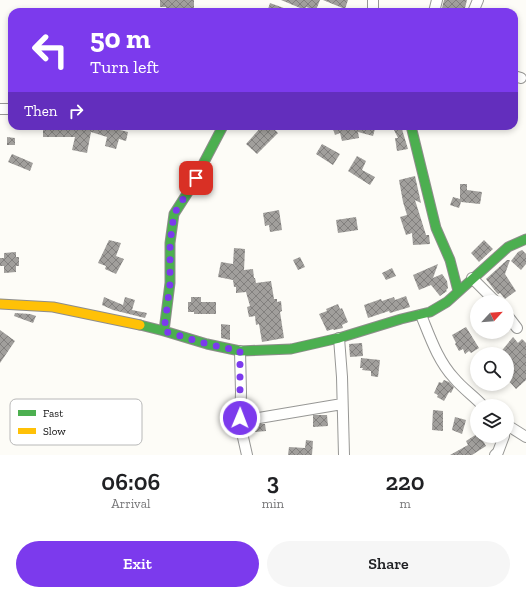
<!DOCTYPE html>
<html lang="en">
<head>
<meta charset="utf-8">
<style>
	:root { --surface:#fff; --page:#f6f6f6; --text:#202124; --muted:#757577; --accent:#7c3aed }
	body { margin:0; font-family:"Zilla Slab",serif; background:var(--page); color:var(--text); height:100vh; display:flex; flex-direction:column; font-size:15px; white-space:nowrap }
	* { box-sizing:border-box; margin:0 }
	p { font-size:13px; color:var(--muted) }
	.icon { flex:none; width:22px; height:22px; fill:none; stroke:currentColor; stroke-width:2; stroke-linecap:round; stroke-linejoin:round }
	.map { position:relative; height:455px; overflow:hidden }
	.drawer { display:flex; flex-direction:column; background:var(--surface); flex:1 }
	.drawer>* { flex:none }
	.hud { position:absolute; left:8px; top:8px; width:510px; height:122px; border-radius:12px; box-shadow:0 2px 6px #0003; background:#7c3aed; color:#fff; overflow:hidden }
	.needle { width:26px; rotate:64deg }
	.tools { position:absolute; left:470px; top:295px; display:grid; gap:8px }
	.tools a { display:grid; place-items:center; width:44px; height:44px; border-radius:50%; background:var(--surface); box-shadow:0 2px 6px #0003; font-size:20px }
	.pin { position:absolute; display:grid; place-items:center; width:34px; height:34px; color:#fff; margin:-17px; border-radius:8px; box-shadow:0 2px 6px #0006 }
	.me { position:absolute; width:44px; margin:-22px; rotate:1deg; stroke-linejoin:round; filter:drop-shadow(0 0 3px #0008) }
	.turn { display:flex; align-items:center; gap:14px; height:84px; padding:0 16px; font-size:18px }
	.turn .icon { width:52px; height:52px; stroke-width:2.5 }
	.turn b { display:block; font-size:28px; line-height:34px }
	.then { display:flex; align-items:center; height:38px; padding:0 16px; background:#0003; gap:8px; font-size:15px }
	.eta { display:flex; justify-content:space-evenly; align-items:center; height:68px; text-align:center }
	.eta b { font-size:24px; font-weight:600; line-height:28px }
	.action { display:flex; gap:8px; margin-top:auto; padding:8px 16px }
	.action a { flex:1; height:46px; border-radius:24px; background:var(--accent); color:#fff; font-size:16px; font-weight:600; line-height:46px; text-align:center }
	.action a+a { background:var(--page); color:var(--text) }
	.map>svg:first-child { display:block }
</style>
</head>
<body>
<div class="map">
<svg width="526" height="455" viewBox="0 0 526 455">
	<defs>
		<pattern id="building-cross-hatch" width="8" height="8" patternUnits="userSpaceOnUse"><rect width="8" height="8" fill="#a19f9c"/><path d="M0 0l8 8M0 8l8-8" fill="none" stroke="#82807e"/></pattern>
	</defs>
	<rect width="100%" height="100%" fill="#fdfcf7"/>
	<path fill="url(#building-cross-hatch)" d="M160,0H194V10L166,11V7H160Z
		M281,0H320L316,10L306,7L305,10Z
		M323,0H348L345,9Z
		M444,0H467L464,12H441Z
		M270,3L292,11V12H267Z
		M43,126H121L120,130L128,132L126,141L119,139L116,149L105,146L107,137L91,132L87,153L72,150L75,137H43Z
		M262,126H267L270,129L272,127L278,133L257,154L246,144Z
		M332,126H368V127L375,129L373,136L358,132L359,138L342,141L340,133L335,135Z
		M392,126H401L408,149L397,151L395,138H398Z
		M7,137L15,138V145H7Z
		M322,144L340,154L333,165L316,154Z
		M12,154L33,163L30,171L8,162Z
		M357,156L366,161L362,170L375,177L370,185L348,171Z
		M415,176L421,203L415,200L426,235H429L430,244L413,245L412,233L406,235L400,217L407,215L403,202L399,180Z
		M460,184H467V190L482,192L480,204L461,202L459,208L450,205L453,197L460,199Z
		M279,210L282,230L270,232L269,225L265,226L263,213Z
		M356,217L358,230L338,233L336,220Z
		M109,240L121,243L116,256L124,259L116,274L105,269L106,266L98,263Z
		M484,240L493,249L479,262L471,253Z
		M234,248L245,249L244,270L253,269L254,278H255L256,283L271,281L274,299H277V302L281,301L282,311L280,312L284,338L262,342L259,324L256,325L255,316L249,317L247,307L250,306L246,292L236,293V287H234L233,280L218,277L221,262L233,264Z
		M522,250L526,254V264L521,270L511,261L518,252Z
		M16,252V257H19V266H16V272L4,273V266H0V258H4V253Z
		M300,257L305,267L298,270L293,260Z
		M507,260H510L505,274L516,291L505,299L500,293L498,294L496,292L486,279Z
		M438,264L433,278L442,274L447,281L448,288L446,290L447,291L440,296L431,285L419,290L413,275Z
		M392,268L396,276L386,280L382,273Z
		M406,296L410,307L390,313L389,311L368,318L364,305L381,299L382,301L394,297L395,300Z
		M104,297L123,305L125,297L135,300L132,310L147,313L145,318L113,310L102,305Z
		M191,297H201V302H216V314H194V312H188V302H191Z
		M338,304L340,309L342,308L348,322L342,325L343,328L334,330L333,329L327,331L319,314L327,311L326,309Z
		M15,313L30,314L36,316L33,323L14,316Z
		M221,324L230,325V340L221,338Z
		M466,327L479,348L471,353L469,351L465,354L463,349L459,351L455,344L456,343L452,335Z
		M0,330L15,341L0,363Z
		M513,337L518,343L522,339L526,343V380L516,389L507,379V354H499Z
		M362,343L363,356L350,357L349,344Z
		M361,358L380,360L378,377L371,376V371L362,370L363,368H360Z
		M444,380L449,382L454,387L451,393L449,392L444,401L437,397L438,395L434,393L439,382L442,383Z
		M433,410L443,411V431L432,430Z
		M313,415H327L328,426L313,427Z
		M455,417L466,420L462,434L452,430Z
		M254,423L260,424H265L266,431L255,432Z
		M477,434V436H480L486,446L472,455H450L468,445L466,441Z
		M306,440L313,441L312,455H288L289,447L305,448Z"/>
	<g fill="none" stroke-linecap="round" stroke-linejoin="round">
		<g stroke="#979795" stroke-width="12">
			<path id="street" d="M373,0V12
				M434,12L437,0
				M473,12L478,0
				M514,76L521,78
				M0,109H12
				M472,278L496,302
				M421,315C430,337 438,361 454,378C463,389 474,396 483,406
				M507,315L517,328
				M339,338L342,377L344,455
				M240,351L241,392L240,424L247,455
				M259,418L342,404
				M507,425L526,437
				M495,455L498,452L504,436"/>
		</g>
		<g stroke="#8e8d8b" stroke-width="11">
			<path id="fast" d="M411,126L436,228L450,260L458,291
				M140,325L164,331L207,344L240,351L291,349L339,338L401,319L430,312L447,302L508,247L526,239
				M164,331L170,283V243L174,214L190,189L223,126"/>
		</g>
		<g stroke="#8e8d8b" stroke-width="11">
			<path id="slow" d="M0,304L53,307L140,325"/>
		</g>
		<use href="#street" stroke="#fffffe" stroke-width="10"/>
		<use href="#fast" stroke="#4caf50" stroke-width="9"/>
		<use href="#slow" stroke="#ffc107" stroke-width="9"/>
	</g>
	<g fill="none" stroke-linecap="round" stroke-linejoin="round">
		<path stroke="#7c3aed" stroke-width="7" stroke-dasharray="0 12.6" d="M196,178L174,214L170,243V284L164,331L207,344L240,351V418"/>
	</g>
	<rect x="10" y="399" width="132" height="46" rx="6" fill="#fff" stroke="#b8b8b8" stroke-width="1"/>
	<rect x="18" y="410" width="18" height="6" fill="#4caf50"/>
	<rect x="18" y="428" width="18" height="6" fill="#ffc107"/>
	<g font-size="11" fill="#111">
		<text x="43" y="417">Fast</text>
		<text x="43" y="435">Slow</text>
	</g>
</svg>
<div class="tools">
<a><svg class="needle" viewBox="-14 -14 28 28"><path d="M0-13l5 13h-10z" fill="#e53935"/><path d="M0 13l5-13h-10z" fill="#757577"/></svg></a>
<a><svg class="icon" aria-label="search" viewBox="0 0 24 24"><circle cx="10" cy="10" r="6"/><path d="M15 15l6 6"/></svg></a>
<a><svg class="icon" aria-label="layers" viewBox="0 0 24 24"><path d="M12 4l9 5-9 5-9-5zM3 14l9 5 9-5"/></svg></a>
</div>
<div class="pin" style="left:196px;top:178px;background:#d93025"><svg class="icon" aria-label="arrive" viewBox="0 0 24 24"><path d="M6 21V4h12l-3 4 3 4H6"/></svg></div>
<svg class="me" style="left:240px;top:418px" viewBox="-20 -20 40 40"><circle r="17" fill="#7c3aed" stroke="#fff" stroke-width="3"/><path d="M0-11L8 9 0 5-8 9z" fill="#fff"/></svg>
<div class="hud">
<div class="turn"><svg class="icon" aria-label="left" viewBox="0 0 24 24"><path d="M17 20v-9H6M10 6l-5 5 5 5"/></svg><div><b>50 m</b>Turn left</div></div>
<div class="then">Then<svg class="icon" aria-label="right" viewBox="0 0 24 24"><path d="M7 20v-9h11M14 6l5 5-5 5"/></svg></div>
</div>
</div>
<section class="drawer">
<div class="eta">
<div><b>06:06</b><p>Arrival</p></div>
<div><b>3</b><p>min</p></div>
<div><b>220</b><p>m</p></div>
</div>
<div class="action"><a>Exit</a><a>Share</a></div>
</section>
</body>
</html>
